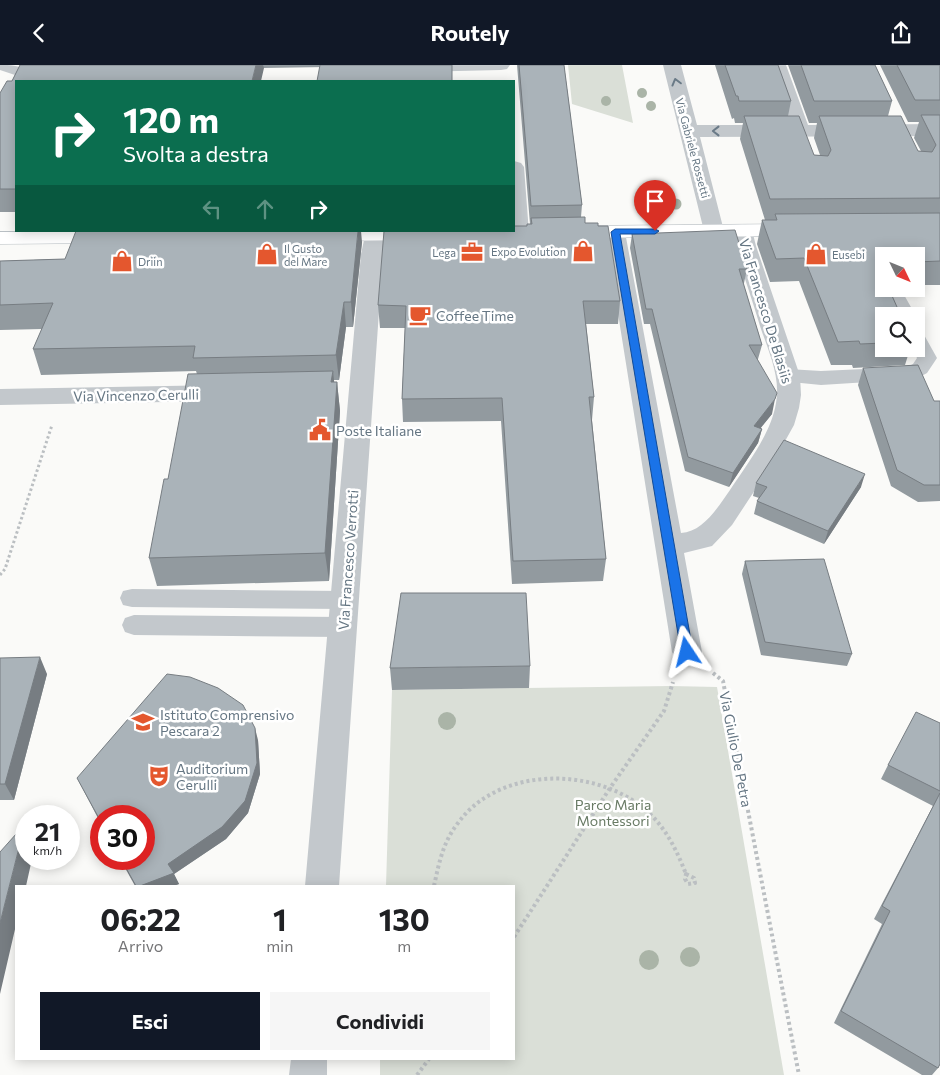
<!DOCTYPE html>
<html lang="it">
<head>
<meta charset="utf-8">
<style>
	:root { --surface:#fff; --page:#f6f6f6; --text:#202124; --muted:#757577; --accent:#111827 }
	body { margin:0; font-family:Commissioner,sans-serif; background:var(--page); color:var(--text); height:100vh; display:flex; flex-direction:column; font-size:19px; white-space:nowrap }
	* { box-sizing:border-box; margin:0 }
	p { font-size:16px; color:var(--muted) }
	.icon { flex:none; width:28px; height:28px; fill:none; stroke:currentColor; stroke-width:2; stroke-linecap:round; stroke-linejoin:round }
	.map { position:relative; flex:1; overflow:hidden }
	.side { position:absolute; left:15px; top:820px; width:500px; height:175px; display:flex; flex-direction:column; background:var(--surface); border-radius:0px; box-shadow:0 2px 12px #0003 }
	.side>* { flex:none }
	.hud { position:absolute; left:15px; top:15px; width:500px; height:152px; border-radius:0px; box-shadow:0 2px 12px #0003; background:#0b6e4f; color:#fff; overflow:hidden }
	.needle { width:32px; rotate:133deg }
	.tools { position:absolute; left:875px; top:182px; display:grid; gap:10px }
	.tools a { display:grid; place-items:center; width:50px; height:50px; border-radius:0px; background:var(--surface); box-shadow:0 2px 12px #0003; font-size:25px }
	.speed { position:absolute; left:15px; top:740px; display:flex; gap:10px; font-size:25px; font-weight:700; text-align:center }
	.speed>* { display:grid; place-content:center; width:65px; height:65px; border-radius:50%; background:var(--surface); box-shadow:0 2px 12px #0003; line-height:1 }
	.speed small { font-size:12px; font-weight:400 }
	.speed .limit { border:8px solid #d22; background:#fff; color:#111 }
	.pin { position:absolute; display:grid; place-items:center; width:42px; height:42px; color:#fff; margin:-51px -21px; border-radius:50% 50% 50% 0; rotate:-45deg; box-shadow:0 0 5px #0007 }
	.pin .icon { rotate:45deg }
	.me { position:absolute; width:55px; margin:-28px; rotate:350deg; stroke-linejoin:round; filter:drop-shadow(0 0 4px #0008) }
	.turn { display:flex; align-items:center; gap:18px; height:105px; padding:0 25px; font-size:22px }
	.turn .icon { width:65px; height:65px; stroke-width:2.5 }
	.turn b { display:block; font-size:35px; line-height:42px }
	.lanes { display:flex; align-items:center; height:48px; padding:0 25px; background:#0003; justify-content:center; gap:25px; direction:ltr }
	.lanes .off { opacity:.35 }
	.eta { display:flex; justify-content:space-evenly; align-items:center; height:85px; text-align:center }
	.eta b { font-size:30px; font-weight:700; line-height:35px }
	.primary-button { display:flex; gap:10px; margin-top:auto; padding:10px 25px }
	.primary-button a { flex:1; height:58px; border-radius:0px; background:var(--accent); color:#fff; font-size:20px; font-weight:700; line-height:58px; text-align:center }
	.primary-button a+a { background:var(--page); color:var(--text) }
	header { display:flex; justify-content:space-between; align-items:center; height:65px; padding:0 25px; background:var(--accent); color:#fff; font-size:22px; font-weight:700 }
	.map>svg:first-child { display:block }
</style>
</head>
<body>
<header><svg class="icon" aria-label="back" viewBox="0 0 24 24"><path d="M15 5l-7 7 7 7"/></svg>Routely<svg class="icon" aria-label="share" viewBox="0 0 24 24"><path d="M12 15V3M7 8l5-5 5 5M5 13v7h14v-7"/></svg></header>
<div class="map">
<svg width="940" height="1010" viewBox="0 0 940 1010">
	<rect width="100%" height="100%" fill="#fafaf8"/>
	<path fill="#dadfd7" d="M568,0H622L633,58L572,39Z
		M671,621L717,622L784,1010H380V994H514V821H386L392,625Z"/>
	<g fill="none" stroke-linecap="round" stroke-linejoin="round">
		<g stroke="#b3babf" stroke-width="1">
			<path id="secondary" d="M799,159L806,161L809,165L806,169L799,171L572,173L565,171L562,167L565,163L572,161Z
				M113,166L118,168L121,172L118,176L111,178L0,179V167Z
				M316,166H430L431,169L428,173L421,175L324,176L317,174L314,170Z"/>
		</g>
		<path stroke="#bbbfc2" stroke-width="3" stroke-dasharray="2.5 2.5" stroke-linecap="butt" d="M0,510L5,504L52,360"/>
		<path stroke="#bbbfc2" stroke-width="4" stroke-dasharray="3 3" stroke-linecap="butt" d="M713,608L723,616L799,1010
			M686,809L694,813L695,818L688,819L685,814Z
			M434,821C439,798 443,777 458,758C500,700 599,701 649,748C667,765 677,786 686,809
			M514,872L610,723L664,646L673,617
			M417,1010L429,994"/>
		<path fill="#c3c8cc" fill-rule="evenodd" d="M0,0C9,0 20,0 26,6L23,9L18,11L0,5Z
			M896,226L903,228L916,251H896L886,232L889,228Z
			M916,266L923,268L937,293L927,308L916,314L821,320L781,316L778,311L781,306L788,304L821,306L907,302L913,299L917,293L912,284H916Z
			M132,524L344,526L353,528L356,535L353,542L344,544L132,542L123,540L120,533L123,526Z
			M134,550L342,552L351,555L354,562L351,569L342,572L134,570L125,567L122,560L125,553Z"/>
		<path fill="#c3c8cc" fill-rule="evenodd" d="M408,0H510L507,4L501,5L415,7L409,6L406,2Z
			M663,0H681L697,60H789L768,0H786L808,60L940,59V71L700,72L724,166L721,170L714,172L707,170L704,166Z
			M514,96L521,98L524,102L529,168L526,172L519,174L512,172L508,166H514Z
			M742,159L749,161L752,165L756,181L800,311L801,330L799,343L794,360L774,396L732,460L712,481L684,488L702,587L697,595L687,599L677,595L672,587L605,167L608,163L615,161L622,163L625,167L681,468C703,467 718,442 730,425C747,399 771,369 776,338C781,312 768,285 760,261C752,234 743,208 734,181L732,165L735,161Z
			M366,166H386L383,189L339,821H305L361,189Z
			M222,320L230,322L234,328L230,334L222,336L0,340V324Z
			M291,994H327V1010H289Z"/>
		<use href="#secondary" fill="#fff" fill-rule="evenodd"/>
	</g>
	<g fill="#aab4a7">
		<circle cx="642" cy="28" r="5"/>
		<circle cx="606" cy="36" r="5"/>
		<circle cx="651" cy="41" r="5"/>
		<circle cx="676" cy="139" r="5.5"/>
		<circle cx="447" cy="656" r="9"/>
		<circle cx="690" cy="892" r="10"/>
		<circle cx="649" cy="895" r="10"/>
	</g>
	<path fill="#929a9f" d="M20,0H452L264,3L16,16V147H0V28L12,16Z
		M517,0H564L582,140L581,152L585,158L620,236L618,259H586L594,332L592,355L606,494L603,516L512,519L501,356L403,357L402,334L405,263H380L378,240L530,159Z
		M715,0H778L791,36L788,51L814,90H820L814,73L817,58H809L788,0H875L892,36L888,51L918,86H921L914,73L919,57H908L880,0H940V220H916V191H884V284H910L905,300L853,303L852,300H831L799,216L770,217L757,179L762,155H765L740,74L743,58H735L734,53L732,54Z
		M632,169L747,204L744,218H743L762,280L758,294H757L772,349L760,363L762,364L758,378L729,422L685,406L650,259H644L630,183Z
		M362,177L353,262H346L339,315H334V317H337L340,346L329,516L157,521L149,493L168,414L197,309L196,306L41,310L33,284L42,264L0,265V196L65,194Z
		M863,303L934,336H940V436L918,437L891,421L858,320Z
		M756,418L861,422L824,479L754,449L757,436L759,433L753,431Z
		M745,496L852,589L847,601L761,590L742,509Z
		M0,593L47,609L14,735H0Z
		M530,601L529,623L392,625L390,603Z
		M940,658V999L938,1003L932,1010H922L834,958L882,859L874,854L933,741L881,714L888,700Z
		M258,675L260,709L248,748L226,774L174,809L179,819L173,821H135L120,794H144L101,751V759L77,713Z"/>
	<path fill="#777d82" d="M256,0H263L264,3L261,16H252Z
		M358,166H361L362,177L353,262L351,237Z
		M344,237L346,262L339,315L336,290Z
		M333,306L336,333L337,317L340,346L329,516L325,488L331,317Z
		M775,334L772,349L751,375L754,361Z
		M762,364L758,378L729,422L733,408Z
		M865,409L861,422L824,479L828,466Z
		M40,592L47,609L14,735L5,719Z
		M255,663L258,675L260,709L248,748L226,774L174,809L179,819L173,821H140L168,799Z
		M25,759L26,762V794H32L26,821H16V860L0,929V858Z"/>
	<path fill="#aab3b9" stroke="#777d82" d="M20,0H256L252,16H16V124H0V28L7,16H12Z
		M320,0H452V16H317Z
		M519,0H564L582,140L531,141Z
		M725,0H778L791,36H739L738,31H736Z
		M801,0H875L892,36H814Z
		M897,0H940V35H915Z
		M921,50H940V133L770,134L744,51H799L814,90L828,91L831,85L819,51H901L918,86L932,87L936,80Z
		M940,148V196L916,197V191H884V198H877L884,213V224H889L901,251H884V278L860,279L859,276L838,277L804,193L776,194L762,155H777L775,149Z
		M585,152V158H598V161H608L620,236H583L594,332H589L606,494L513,496L502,333L402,334L406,241L378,240L384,166H514V161H527V159H532L531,153Z
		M735,165L747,204H739L762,280H749L777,328L775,334L754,361L762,364L733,408L688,392L652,244H646L632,169Z
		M76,166H358L351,237H344L336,290L193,293L195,281L33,284L53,238L0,240V196L65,194Z
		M918,300L934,336H940V420H924L897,405L863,303Z
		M333,306L331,317H337L325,488L149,493L164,414H168L188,309Z
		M784,375L865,409L828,466L757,436L767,422L756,418Z
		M824,494L852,589L765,577L745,496Z
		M401,528H526L530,601L390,603Z
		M40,592L5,719H0V593Z
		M167,609L190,612L218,623L243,640L255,663L257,698L245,736L222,762L168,799L174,808L140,821H136L121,794H144V751H101V757L77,713Z
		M916,647L940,658V726L888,700Z
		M940,728V999L938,1003L841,946L890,846L882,841Z
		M25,759L0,858V787Z"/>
	<defs><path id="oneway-chevron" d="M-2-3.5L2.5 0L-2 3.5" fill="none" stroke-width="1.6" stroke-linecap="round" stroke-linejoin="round" transform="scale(1.25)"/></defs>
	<g stroke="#6a7a87">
		<use href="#oneway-chevron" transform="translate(676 17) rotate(-105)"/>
		<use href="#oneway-chevron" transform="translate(716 66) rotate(180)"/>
	</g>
	<path fill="#1a73e8" stroke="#114b97" d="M615,164H655L659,166L655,169H620L693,587L691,591H682L681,587L611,167Z"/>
	<defs>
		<g id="shop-bare" transform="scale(1.725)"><path d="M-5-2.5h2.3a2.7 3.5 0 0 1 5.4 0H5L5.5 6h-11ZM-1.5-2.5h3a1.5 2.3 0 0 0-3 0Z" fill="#e4572e" stroke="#fff" stroke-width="2.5" paint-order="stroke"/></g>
		<g id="office-bare" transform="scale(1.725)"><path d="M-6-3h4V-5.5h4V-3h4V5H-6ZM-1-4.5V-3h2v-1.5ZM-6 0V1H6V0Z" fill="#e4572e" stroke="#fff" stroke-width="2.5" paint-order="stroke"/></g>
		<g id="cafe-bare" transform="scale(1.725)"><path d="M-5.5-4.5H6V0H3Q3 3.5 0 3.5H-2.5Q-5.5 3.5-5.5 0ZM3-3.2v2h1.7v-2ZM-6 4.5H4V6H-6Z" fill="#e4572e" stroke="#fff" stroke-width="2.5" paint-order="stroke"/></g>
		<g id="civic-bare" transform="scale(1.725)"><path d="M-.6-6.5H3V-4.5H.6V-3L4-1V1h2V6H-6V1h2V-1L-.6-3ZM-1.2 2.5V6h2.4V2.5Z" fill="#e4572e" stroke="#fff" stroke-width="2.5" paint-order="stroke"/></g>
		<g id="school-bare" transform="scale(1.725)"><path d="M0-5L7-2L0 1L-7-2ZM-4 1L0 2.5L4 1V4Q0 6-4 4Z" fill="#e4572e" stroke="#fff" stroke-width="2.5" paint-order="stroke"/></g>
		<g id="theatre-bare" transform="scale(1.725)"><path d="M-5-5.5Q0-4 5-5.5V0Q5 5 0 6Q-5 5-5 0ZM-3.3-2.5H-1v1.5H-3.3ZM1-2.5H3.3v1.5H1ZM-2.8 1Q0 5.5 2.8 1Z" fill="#e4572e" stroke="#fff" stroke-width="2.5" paint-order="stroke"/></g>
	</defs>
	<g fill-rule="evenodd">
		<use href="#shop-bare" x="583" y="186"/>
		<use href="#office-bare" x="472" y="187"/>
		<use href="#shop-bare" x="267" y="189"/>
		<use href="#shop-bare" x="816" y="189"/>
		<use href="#shop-bare" x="122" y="196"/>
		<use href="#cafe-bare" x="420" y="250"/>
		<use href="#civic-bare" x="320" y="365"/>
		<use href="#school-bare" x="143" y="657"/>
		<use href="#theatre-bare" x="159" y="711"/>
	</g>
	<g text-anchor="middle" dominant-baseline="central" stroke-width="5" stroke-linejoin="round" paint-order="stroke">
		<g font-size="11" fill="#657683" stroke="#fff">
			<text transform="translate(693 83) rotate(75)">Via Gabriele Rossetti</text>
		</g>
		<g font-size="11" fill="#657683" stroke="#fff" text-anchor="start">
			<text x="284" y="183">Il Gusto<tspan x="284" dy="13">del Mare</tspan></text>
			<text x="566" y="186" text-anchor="end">Expo Evolution</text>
			<text x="456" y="187" text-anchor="end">Lega</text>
			<text x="832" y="189">Eusebi</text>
			<text x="138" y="196">Driin</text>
		</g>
		<g font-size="14" fill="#657683" stroke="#fff">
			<text transform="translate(766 246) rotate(73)">Via Francesco De Blasiis</text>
			<text transform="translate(136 330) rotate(-1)">Via Vincenzo Cerulli</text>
			<text transform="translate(348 495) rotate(-86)">Via Francesco Verrotti</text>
			<text transform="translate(736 684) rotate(79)">Via Giulio De Petra</text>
		</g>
		<g font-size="14" fill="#657683" stroke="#fff" text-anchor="start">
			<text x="436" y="250">Coffee Time</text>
			<text x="336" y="365">Poste Italiane</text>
			<text x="160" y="649">Istituto Comprensivo<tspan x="160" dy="16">Pescara 2</tspan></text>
			<text x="176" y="703">Auditorium<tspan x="176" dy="16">Cerulli</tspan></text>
		</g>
		<g font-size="14" fill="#687a64" stroke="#fff">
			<text x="613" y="739">Parco Maria<tspan x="613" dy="16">Montessori</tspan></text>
		</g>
	</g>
</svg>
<div class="tools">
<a><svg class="needle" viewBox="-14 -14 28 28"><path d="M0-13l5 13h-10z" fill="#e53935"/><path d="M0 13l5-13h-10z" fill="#757577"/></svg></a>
<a><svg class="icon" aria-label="search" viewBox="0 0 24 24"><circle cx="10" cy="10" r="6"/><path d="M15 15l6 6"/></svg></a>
</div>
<div class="speed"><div>21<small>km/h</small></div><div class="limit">30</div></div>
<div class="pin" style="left:655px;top:166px;background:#d93025"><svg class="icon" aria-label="arrive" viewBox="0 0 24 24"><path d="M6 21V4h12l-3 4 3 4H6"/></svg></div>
<svg class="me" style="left:687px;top:587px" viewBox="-20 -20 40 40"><path d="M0-17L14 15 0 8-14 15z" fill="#1a73e8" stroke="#fff" stroke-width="4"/></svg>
<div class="hud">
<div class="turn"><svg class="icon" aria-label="right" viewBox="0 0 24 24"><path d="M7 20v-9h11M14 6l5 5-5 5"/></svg><div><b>120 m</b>Svolta a destra</div></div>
<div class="lanes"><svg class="icon off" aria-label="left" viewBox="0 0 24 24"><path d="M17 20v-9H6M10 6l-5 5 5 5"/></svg><svg class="icon off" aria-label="ahead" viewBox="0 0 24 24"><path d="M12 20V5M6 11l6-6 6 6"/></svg><svg class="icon" aria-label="right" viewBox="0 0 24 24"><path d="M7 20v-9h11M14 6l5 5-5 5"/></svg></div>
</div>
<section class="side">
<div class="eta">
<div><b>06:22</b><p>Arrivo</p></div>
<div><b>1</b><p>min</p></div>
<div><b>130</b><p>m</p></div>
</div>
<div class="primary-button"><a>Esci</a><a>Condividi</a></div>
</section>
</div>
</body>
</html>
